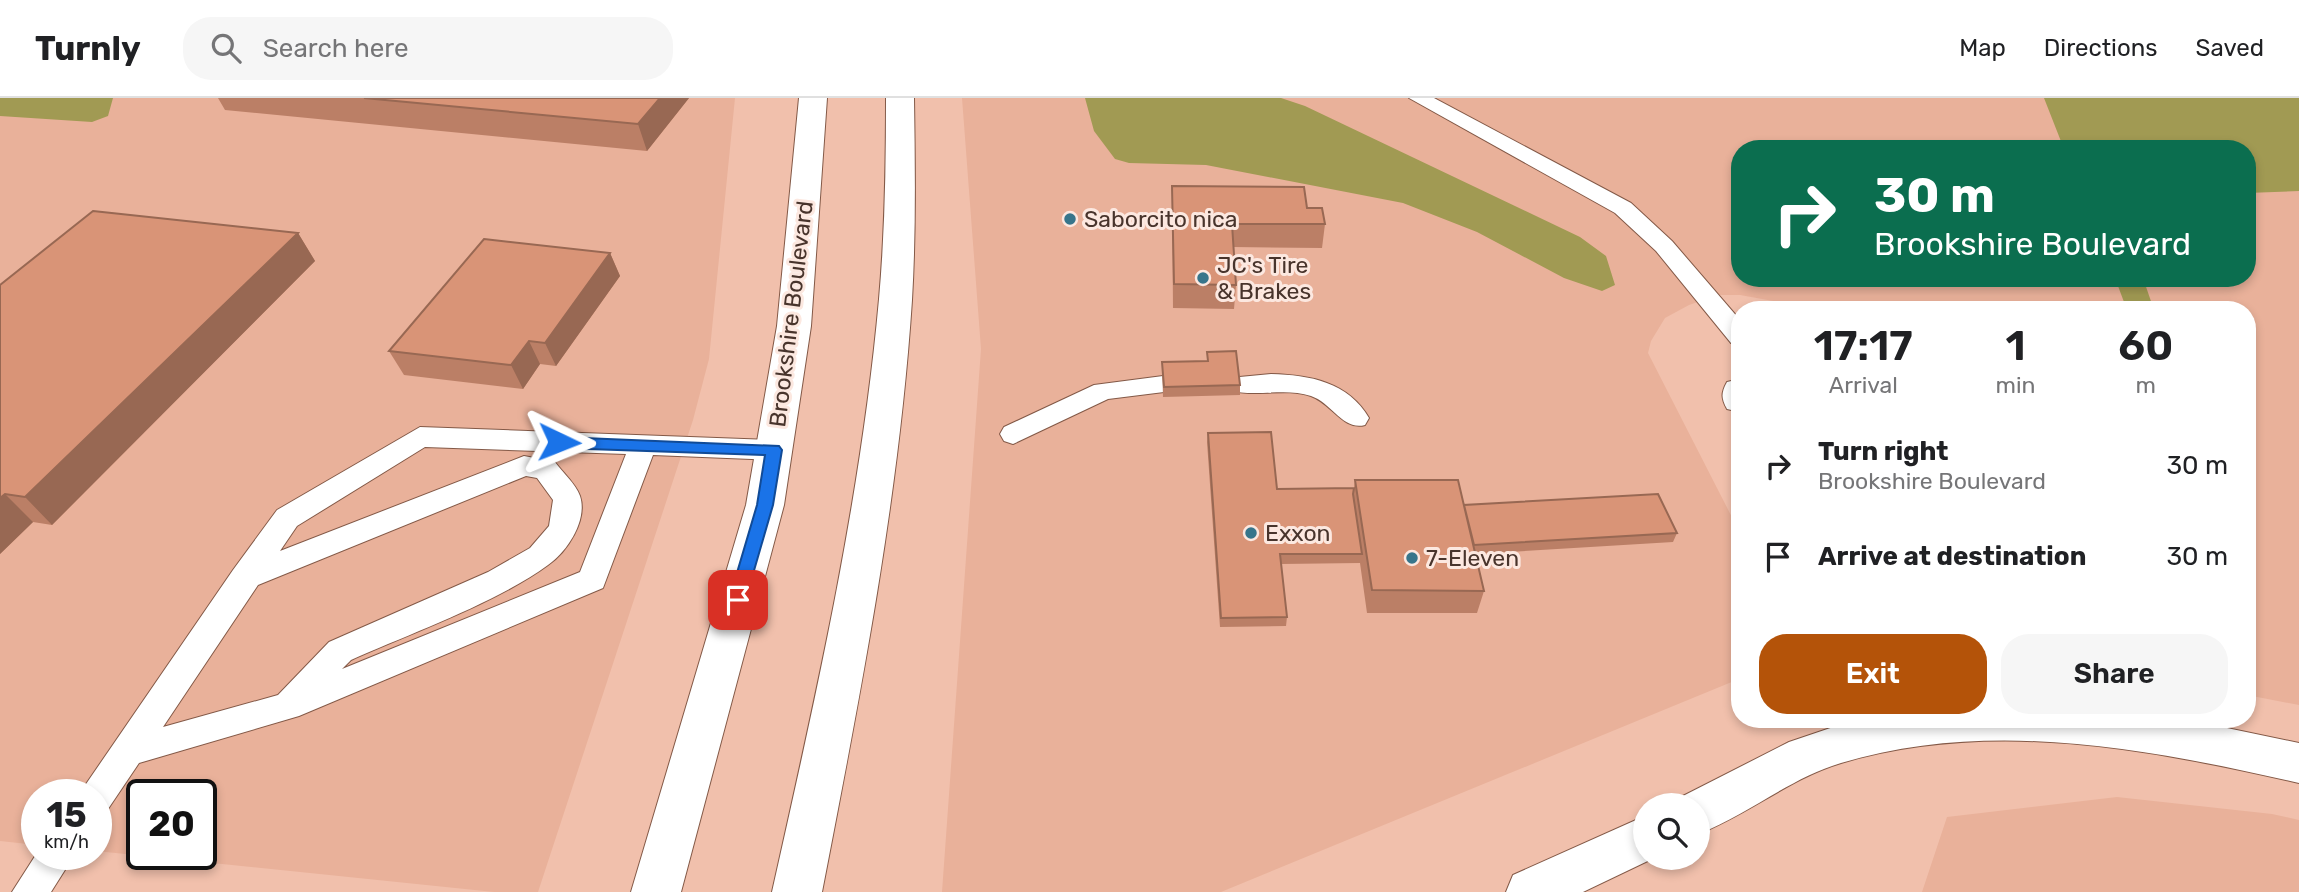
<!DOCTYPE html>
<html lang="en">
<head>
<meta charset="utf-8">
<style>
	:root { --surface:#fff; --page:#f6f6f6; --text:#202124; --muted:#757577; --line:#e0e0e0; --accent:#b45309 }
	body { margin:0; font-family:Rubik,sans-serif; background:var(--page); color:var(--text); height:100vh; display:flex; flex-direction:column; font-size:26px; white-space:nowrap }
	* { box-sizing:border-box; margin:0 }
	p { font-size:23px; color:var(--muted) }
	.icon { flex:none; width:38px; height:38px; fill:none; stroke:currentColor; stroke-width:2; stroke-linecap:round; stroke-linejoin:round }
	.map { position:relative; flex:1; overflow:hidden }
	.panel { position:absolute; left:1731px; top:203px; width:525px; height:427px; display:flex; flex-direction:column; background:var(--surface); border-radius:28px; box-shadow:0 4px 10px #0003 }
	.panel>* { flex:none }
	.hud { position:absolute; left:1731px; top:42px; width:525px; height:147px; border-radius:28px; box-shadow:0 4px 10px #0003; background:#0b6e4f; color:#fff; overflow:hidden }
	.tools { position:absolute; left:1633px; top:695px; display:grid; gap:14px }
	.tools a { display:grid; place-items:center; width:77px; height:77px; border-radius:50%; background:var(--surface); box-shadow:0 4px 10px #0003; font-size:35px }
	.speed { position:absolute; left:21px; top:681px; display:flex; gap:14px; font-size:35px; font-weight:700; text-align:center }
	.speed>* { display:grid; place-content:center; width:91px; height:91px; border-radius:50%; background:var(--surface); box-shadow:0 4px 10px #0003; line-height:1 }
	.speed small { font-size:18px; font-weight:400 }
	.speed .limit { border:4px solid #111; border-radius:10px; background:#fff; color:#111 }
	.pin { position:absolute; display:grid; place-items:center; width:60px; height:60px; color:#fff; margin:-30px; border-radius:14px; box-shadow:0 4px 10px #0006 }
	.me { position:absolute; width:77px; margin:-38px; rotate:92deg; stroke-linejoin:round; filter:drop-shadow(0 0 5px #0008) }
	.turn { display:flex; align-items:center; gap:24px; height:147px; padding:0 28px; font-size:32px }
	.turn .icon { width:91px; height:91px; stroke-width:2.5 }
	.turn b { display:block; font-size:49px; line-height:60px }
	.eta { display:flex; justify-content:space-evenly; align-items:center; height:119px; text-align:center }
	.eta b { font-size:42px; font-weight:600; line-height:49px }
	.button { display:flex; gap:14px; margin-top:auto; padding:14px 28px }
	.button a { flex:1; height:80px; border-radius:28px; background:var(--accent); color:#fff; font-size:28px; font-weight:600; line-height:80px; text-align:center }
	.button a+a { background:var(--page); color:var(--text) }
	ul { padding:0; list-style:none }
	li { display:flex; align-items:center; gap:21px; height:91px; padding:0 28px }
	li div { flex:1 }
	li b { display:block; font-size:26px }
	li em { font-style:normal }
	header { display:flex; align-items:center; gap:42px; box-sizing:border-box; height:98px; padding:0 35px; background:var(--surface); border-bottom:2px solid var(--line) }
	header strong { font-size:33px }
	nav { display:flex; gap:38px; margin-inline-start:auto; font-size:24px }
	.search { width:490px; height:63px; background:var(--page); display:flex; align-items:center; gap:18px; box-sizing:border-box; padding:0 24px; border-radius:28px; color:var(--muted); font-size:26px }
	.map>svg:first-child { display:block }
</style>
</head>
<body>
<header>
<strong>Turnly</strong>
<div class="search"><svg class="icon" aria-label="search" viewBox="0 0 24 24"><circle cx="10" cy="10" r="6"/><path d="M15 15l6 6"/></svg>Search here</div>
<nav><a>Map</a><a>Directions</a><a>Saved</a></nav>
</header>
<div class="map">
<svg width="2299" height="794" viewBox="0 0 2299 794">
	<rect width="100%" height="100%" fill="#f1c0ac"/>
	<path fill="#e9b19a" fill-rule="evenodd" d="M0,0H735L709,261L693,322L538,794H494L96,753V696H37V747L0,743ZM142,696H201V756H142Z
		M962,0H2299V607L2247,597V212H1799L1773,203L1740,197H1718L1689,207L1665,220L1651,243L1648,255L1739,433V581L1221,794H942L981,251ZM1740,51H2247V180H1740Z
		M2117,699L2272,716L2299,722V794H1922L1947,719Z"/>
	<path fill="#a19a53" d="M0,0H113L108,18L92,24L0,18Z
		M1085,0H1281L1305,8L1580,139L1606,158L1615,187L1602,193L1564,180L1477,134L1403,105L1206,67L1129,65L1115,61L1094,33Z
		M2044,0H2299V93L2247,95V51H2064Z
		M2115,180H2143L2154,212H2127Z"/>
	<g fill="none" stroke-linecap="round" stroke-linejoin="round">
		<g stroke="#835947" stroke-width="2">
			<path id="lane" d="M1409,0H1434L1631,105L1672,143L1740,222V247L1731,245L1656,153L1615,115Z
				M1271,276C1310,277 1348,284 1369,320L1365,327C1343,333 1332,305 1311,298C1284,289 1255,300 1229,292L1225,286L1229,280Z
				M1163,278L1172,281L1176,287L1172,293L1108,301L1013,346L1004,343L1000,336L1004,329L1094,287Z
				M420,329L774,342L784,345L788,352L784,359L774,362L653,357L603,490L299,618L139,665L108,711L96,715V696H81L84,689L233,472L277,412ZM425,349L626,356L580,474L342,571L351,562C411,535 496,505 548,467C567,454 588,422 580,398C576,386 562,374 555,364L524,358L280,453L297,428ZM526,378L537,380L553,402L549,428L530,450L488,474L329,544L278,597L163,629L258,487Z
				M37,755L75,756L51,794H12Z"/>
		</g>
		<g stroke="#835947" stroke-width="2">
			<path id="street" d="M1740,281V314L1727,311C1721,300 1721,295 1727,284Z"/>
		</g>
		<g stroke="#835947" stroke-width="2">
			<path id="secondary" d="M1857,621H2184L2299,645V685C2150,651 1991,620 1841,665C1790,680 1748,717 1698,736V707H1678L1681,699L1789,644Z
				M1645,718V760H1654L1583,794H1506L1513,777Z"/>
		</g>
		<g stroke="#835947" stroke-width="2">
			<path id="highway" d="M799,0H827L811,228L784,407L681,794H631L746,407L777,228Z
				M886,0H914C915,67 916,134 912,202C899,401 860,598 822,794H772C816,598 861,401 879,201C885,134 886,67 886,0Z"/>
		</g>
		<use href="#lane" fill="#fff" fill-rule="evenodd"/>
		<use href="#street" fill="#fff" fill-rule="evenodd"/>
		<use href="#secondary" fill="#fff" fill-rule="evenodd"/>
		<use href="#highway" fill="#fff" fill-rule="evenodd"/>
	</g>
	<path fill="#bb7f66" d="M218,0H689L647,53L225,12Z
		M1172,88L1307,110L1325,126L1322,150L1233,149L1236,187L1234,211L1173,210Z
		M298,135L315,163L52,427L33,424L0,456V187Z
		M610,155L620,178L556,268L540,266L523,291L404,277L389,253Z
		M1207,254L1240,287V297L1163,299L1162,264L1207,263Z
		M1208,335L1277,391L1354,390L1355,382L1464,407L1677,435L1673,444L1476,456L1484,493L1477,515H1367L1360,465L1281,466L1287,519L1286,528L1220,529L1207,344Z"/>
	<path fill="#986853" d="M660,0H689L647,53L638,26Z
		M298,135L315,163L52,427L25,399Z
		M610,155L620,178L556,268L545,245Z
		M529,243L540,266L523,291L511,267Z
		M5,396L33,424L0,456V400Z"/>
	<path fill="#d99477" stroke="#986853" stroke-width="2" d="M364,0H660L638,26Z
		M1172,88L1304,89L1307,110H1322L1325,126H1232L1236,187L1174,186Z
		M93,113L298,135L25,399L5,396L0,400V187Z
		M484,141L610,155L545,245L529,243L511,267L389,253Z
		M1236,253L1240,287L1164,289L1162,264L1208,263L1207,254Z
		M1271,334L1277,391L1354,390L1353,396L1362,456H1280L1287,519L1221,520L1208,335Z
		M1355,382H1458L1484,493L1372,492Z
		M1658,396L1677,435L1474,447L1464,407Z"/>
	<path fill="#1a73e8" stroke="#114b97" stroke-width="2" d="M559,339L779,348L782,352L773,407L744,507L738,509L729,502L757,407L765,357L559,350L552,344Z"/>
	<g fill="#37758b" stroke="#fce8e0" stroke-width="2.5">
		<circle cx="1070" cy="121" r="7"/>
		<circle cx="1203" cy="180" r="7"/>
		<circle cx="1251" cy="435" r="7"/>
		<circle cx="1412" cy="460" r="7"/>
	</g>
	<g text-anchor="middle" dominant-baseline="central" stroke-width="6" stroke-linejoin="round" paint-order="stroke">
		<g font-size="23" fill="#48342c" stroke="#fce8e0" text-anchor="start">
			<text x="1084" y="121">Saborcito nica</text>
			<text x="1217" y="167">JC's Tire<tspan x="1217" dy="26">&amp; Brakes</tspan></text>
			<text x="1265" y="435">Exxon</text>
			<text x="1426" y="460">7-Eleven</text>
		</g>
		<g font-size="23" fill="#48342c" stroke="#fce8e0">
			<text transform="translate(791 216) rotate(-83)">Brookshire Boulevard</text>
		</g>
	</g>
</svg>
<div class="tools">
<a><svg class="icon" aria-label="search" viewBox="0 0 24 24"><circle cx="10" cy="10" r="6"/><path d="M15 15l6 6"/></svg></a>
</div>
<div class="speed"><div>15<small>km/h</small></div><div class="limit">20</div></div>
<div class="pin" style="left:738px;top:502px;background:#d93025"><svg class="icon" aria-label="arrive" viewBox="0 0 24 24"><path d="M6 21V4h12l-3 4 3 4H6"/></svg></div>
<svg class="me" style="left:559px;top:344px" viewBox="-20 -20 40 40"><path d="M0-17L14 15 0 8-14 15z" fill="#1a73e8" stroke="#fff" stroke-width="4"/></svg>
<div class="hud">
<div class="turn"><svg class="icon" aria-label="right" viewBox="0 0 24 24"><path d="M7 20v-9h11M14 6l5 5-5 5"/></svg><div><b>30 m</b>Brookshire Boulevard</div></div>
</div>
<section class="panel">
<div class="eta">
<div><b>17:17</b><p>Arrival</p></div>
<div><b>1</b><p>min</p></div>
<div><b>60</b><p>m</p></div>
</div>
<ul>
<li><svg class="icon" aria-label="right" viewBox="0 0 24 24"><path d="M7 20v-9h11M14 6l5 5-5 5"/></svg><div><b>Turn right</b><p>Brookshire Boulevard</p></div><em>30 m</em></li>
<li><svg class="icon" aria-label="arrive" viewBox="0 0 24 24"><path d="M6 21V4h12l-3 4 3 4H6"/></svg><div><b>Arrive at destination</b></div><em>30 m</em></li>
</ul>
<div class="button"><a>Exit</a><a>Share</a></div>
</section>
</div>
</body>
</html>
